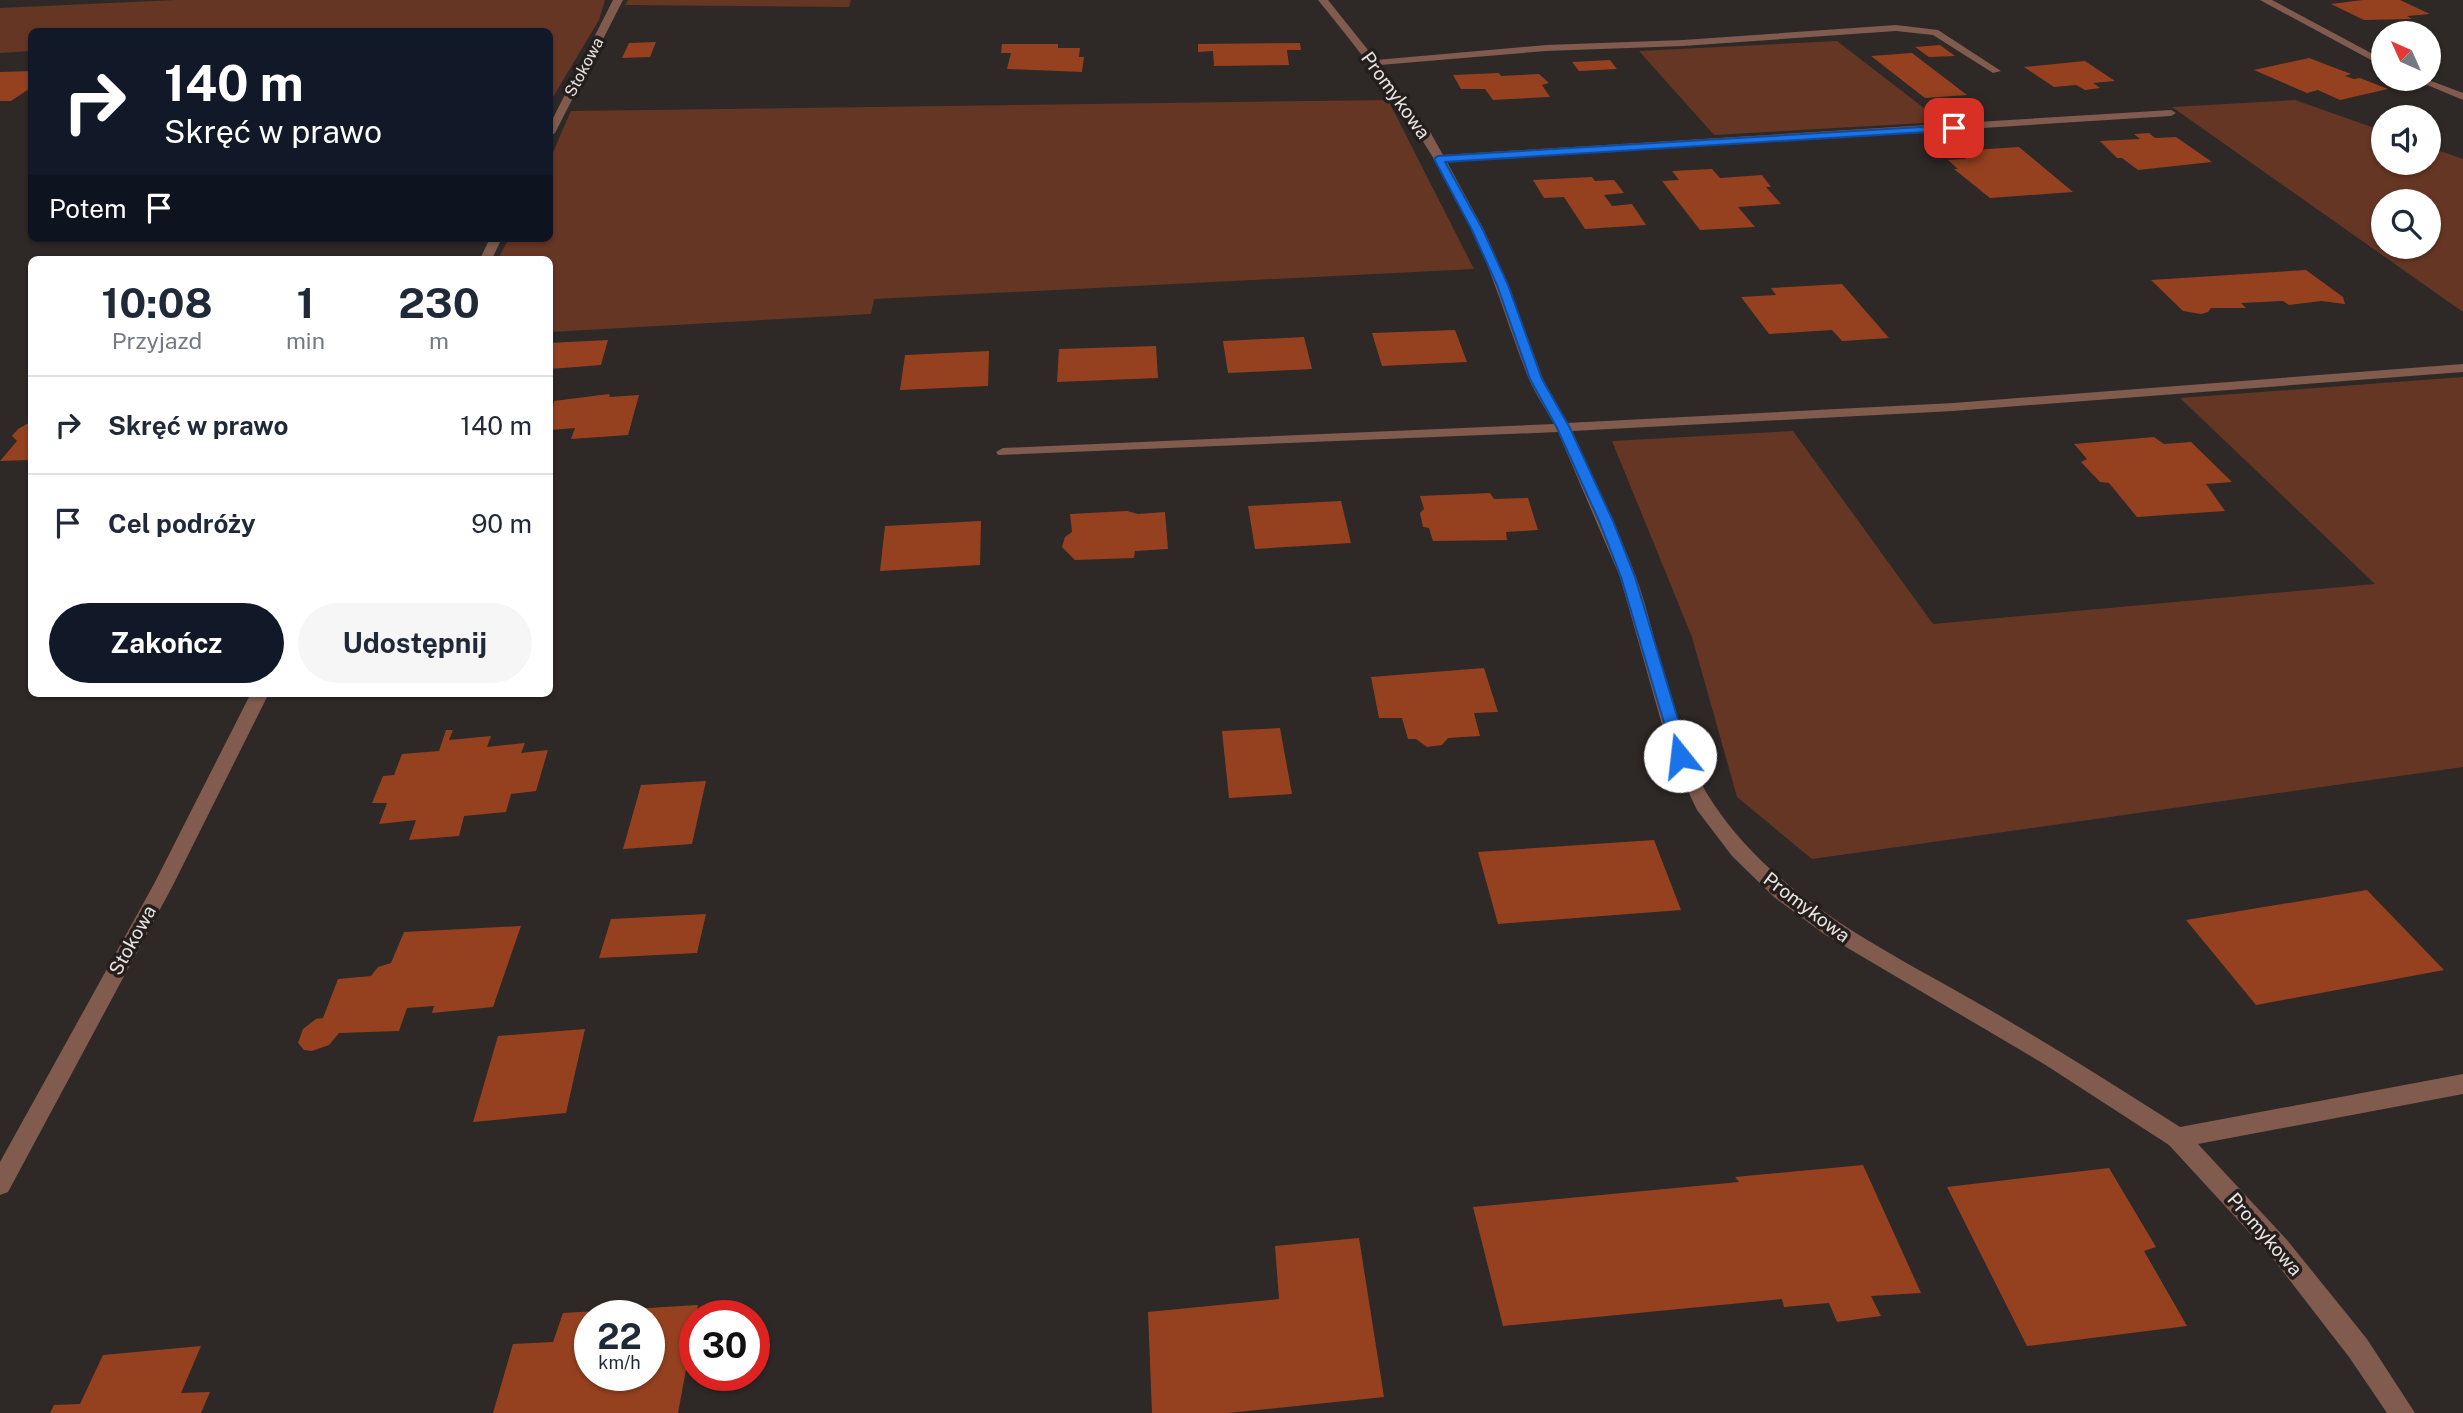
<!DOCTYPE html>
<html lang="pl">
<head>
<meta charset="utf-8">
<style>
	:root { --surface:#fff; --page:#f6f6f7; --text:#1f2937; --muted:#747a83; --line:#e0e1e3; --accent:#111827 }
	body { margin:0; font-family:"Public Sans",sans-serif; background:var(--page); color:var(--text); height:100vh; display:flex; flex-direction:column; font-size:26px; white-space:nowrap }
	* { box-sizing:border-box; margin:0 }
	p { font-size:23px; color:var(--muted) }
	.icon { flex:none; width:38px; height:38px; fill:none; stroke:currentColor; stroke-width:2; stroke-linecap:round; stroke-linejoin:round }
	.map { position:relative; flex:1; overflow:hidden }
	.sheet { position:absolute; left:28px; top:256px; width:525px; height:441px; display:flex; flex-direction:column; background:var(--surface); border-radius:10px; box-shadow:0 2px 5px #0004 }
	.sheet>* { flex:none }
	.hud { position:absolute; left:28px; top:28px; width:525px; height:214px; border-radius:10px; box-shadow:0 2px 5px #0004; background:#111827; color:#fff; overflow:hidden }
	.needle { width:46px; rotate:315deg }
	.controls { position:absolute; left:2371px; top:21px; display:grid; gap:14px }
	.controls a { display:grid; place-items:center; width:70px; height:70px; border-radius:50%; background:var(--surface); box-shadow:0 2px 5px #0004; font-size:35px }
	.speed { position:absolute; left:574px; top:1300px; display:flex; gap:14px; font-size:35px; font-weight:700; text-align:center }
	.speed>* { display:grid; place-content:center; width:91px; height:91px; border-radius:50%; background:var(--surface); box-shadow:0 2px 5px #0004; line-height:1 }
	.speed small { font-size:18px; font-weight:400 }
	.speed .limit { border:10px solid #d22; background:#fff; color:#111 }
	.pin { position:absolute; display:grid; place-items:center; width:60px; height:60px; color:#fff; margin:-30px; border-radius:14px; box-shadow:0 4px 10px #0006 }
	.me { position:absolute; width:77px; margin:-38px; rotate:344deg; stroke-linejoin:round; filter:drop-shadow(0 0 5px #0008) }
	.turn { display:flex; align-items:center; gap:24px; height:147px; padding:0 21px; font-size:32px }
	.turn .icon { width:91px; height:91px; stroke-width:2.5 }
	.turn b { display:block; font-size:49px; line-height:60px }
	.then { display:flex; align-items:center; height:66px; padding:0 21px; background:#0003; gap:14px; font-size:26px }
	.eta { display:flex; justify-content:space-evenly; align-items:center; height:119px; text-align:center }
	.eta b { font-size:42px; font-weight:700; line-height:49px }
	.action { display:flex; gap:14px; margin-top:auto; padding:14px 21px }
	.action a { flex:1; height:80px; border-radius:42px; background:var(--accent); color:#fff; font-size:28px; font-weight:700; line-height:80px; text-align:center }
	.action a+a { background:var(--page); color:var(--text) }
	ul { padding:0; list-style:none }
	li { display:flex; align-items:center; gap:21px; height:98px; padding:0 21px; border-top:2px solid var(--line) }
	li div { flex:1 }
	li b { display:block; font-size:26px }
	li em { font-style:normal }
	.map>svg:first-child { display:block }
</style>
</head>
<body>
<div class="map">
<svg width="2463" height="1413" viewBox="0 0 2463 1413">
	<rect width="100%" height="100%" fill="#2e2826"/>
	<path fill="#663625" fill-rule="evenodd" d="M176,0H605L599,20L553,97H550V32H32L31,51L0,53V8Z
		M628,0H851L849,7L625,5Z
		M1837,41L1942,122L1714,135L1639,51Z
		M1388,100L1474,269L874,299L871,314L550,332V259H498L509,238H550V159L571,111Z
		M2295,100L2383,131L2384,163H2429V147L2463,159V312L2172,107ZM2384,201H2429V247H2384Z
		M2463,377V767L1812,859L1737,797L1692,637L1612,441L1793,431L1933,624L2375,584L2180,398Z"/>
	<path fill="#954120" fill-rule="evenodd" d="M2363,0H2400L2430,14L2407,16L2412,19L2364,20L2331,4Z
		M656,42L650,57L622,58L629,43Z
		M1300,43L1301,50H1287L1289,65L1214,66L1213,51L1198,52V44Z
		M1002,44H1058V48H1080L1079,57H1084L1082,72L1007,69L1011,53H1001Z
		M1940,45L1955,56L1929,57L1915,47Z
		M1912,53L1967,95L1925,98L1871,56Z
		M2309,58L2351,74L2345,76L2354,79L2360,78L2388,89L2340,100L2318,90L2307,93L2254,70Z
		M1610,60L1617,69L1579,71L1572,62Z
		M2085,61L2115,81L2093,83L2100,88L2085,90L2076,85L2054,87L2024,67Z
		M32,71V87L11,101H0V72Z
		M1499,73L1501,76L1539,74L1549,83L1542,85L1550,97L1493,100L1485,89H1461L1453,75Z
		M2149,133L2155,138L2176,137L2212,162L2138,170L2122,158H2117L2100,141L2140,139L2134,134Z
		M2019,147L2073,192L1990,198L1954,169H1958L1948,160L1966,159L1958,151Z
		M1712,169L1720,178L1762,175L1771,187H1766L1781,204L1738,207L1755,227L1700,230L1662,181L1679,180L1672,171Z
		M1592,177L1595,181L1614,180L1624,193L1604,195L1612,206L1632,204L1646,225L1585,229L1564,197L1544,198L1533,180Z
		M2306,270L2343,297L2345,304L2321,301L2289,305L2283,301L2241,303L2246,308H2211L2208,312L2201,314L2183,311L2151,280Z
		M1842,284L1889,338L1842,341L1832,330L1769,334L1741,297L1776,295L1771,288Z
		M1455,330L1467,362L1382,366L1372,333Z
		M1304,337L1312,369L1228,373L1223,341Z
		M608,340L601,365L550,369V343Z
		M1156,346L1158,378L1057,382L1059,349Z
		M989,351L988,386L900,390L905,355Z
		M609,394L610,397L639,395L628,435L571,439L575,428L550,430L554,401Z
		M32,421V463L27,462L29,460L0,461L17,441L12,436L18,429Z
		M2154,437L2164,444L2191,442L2232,482L2206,484L2225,511L2137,517L2109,483L2100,482L2081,462L2087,459L2074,444Z
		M1490,493L1494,499L1528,498L1538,530L1506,532L1507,540L1433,541L1429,528L1423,527L1420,513L1424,509L1420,496Z
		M1341,501L1351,543L1255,549L1248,506Z
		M1127,511L1138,514L1165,512L1168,549L1135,551L1134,558L1075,560L1062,547L1065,537L1072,532L1070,514Z
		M981,521L980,565L880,571L885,526Z
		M1484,668L1498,712L1474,713L1480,736L1448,738L1442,745L1427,747L1416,739H1408L1402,718H1379L1371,677Z
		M1280,728L1292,794L1229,798L1222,731Z
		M446,730H453L449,740L491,736L487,747L525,743L521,753L548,750L536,791L511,794L506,812L464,816L459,836L409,840L416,820L379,824L387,803H372L383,776L394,775L402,754L439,751Z
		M706,781L692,844L623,849L641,785Z
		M1654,840L1681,910L1498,924L1478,852Z
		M2367,890L2444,970L2256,1005L2186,920Z
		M706,914L697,953L599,958L611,919Z
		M521,926L493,1007L432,1013L434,1006L407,1008L399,1031L339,1033L329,1045L312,1051L304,1050L298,1043L303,1029L316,1019L323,1018L338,979L371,976L378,967L391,963L404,932Z
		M585,1029L566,1113L473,1122L498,1036Z
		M1863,1165L1921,1293L1871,1296L1881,1316L1837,1322L1829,1303L1784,1307L1782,1299L1503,1326L1473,1207L1739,1182L1735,1177Z
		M2109,1168L2156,1247L2144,1251L2187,1326L2027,1346L1947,1187Z
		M1359,1238L1384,1397L1228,1413H1152L1148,1312L1279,1299L1275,1246Z
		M698,1305L678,1413H493L513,1344L553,1342L563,1313ZM590,1316H649V1376H590Z
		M201,1346L181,1393L210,1392L201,1413H50L54,1405L80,1404L103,1355Z"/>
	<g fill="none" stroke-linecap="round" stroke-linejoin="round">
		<path fill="#815b4e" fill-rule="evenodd" d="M613,0H623L555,133L550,136V124Z
			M1318,0H1328L1376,60L1546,45L1683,40L1896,25L1938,30L2001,71L1993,73L1933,35L1896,31L1683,46L1546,51L1380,65L1429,130L1443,155L2171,110L2176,113L2171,116L1447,162L1484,230L1508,285L1543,379L1567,423L1953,403L2463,364V372L1953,411L1572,431C1593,480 1618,528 1636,577C1661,646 1672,743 1713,803C1779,902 1890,952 1990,1010C2054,1047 2117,1087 2180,1127L2463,1074V1094L2198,1144L2287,1240L2367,1339L2415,1413H2387L2349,1357L2271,1256L2169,1145L2044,1064L1824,934L1774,897L1732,856L1697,810L1671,756L1620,577L1558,432L998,455L996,452L1003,448L1554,424C1545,408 1535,393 1528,377C1509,329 1495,279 1473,232C1432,144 1378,74 1318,0Z
			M2260,0H2272L2384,60V67Z
			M2413,79H2426L2463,93V100Z
			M490,238H502L492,259H480Z
			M251,693H269L172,887L8,1192L0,1195V1162L154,884Z"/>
	</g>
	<path fill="#1a73e8" stroke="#114b97" stroke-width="2" d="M1954,125L1958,130L1445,162L1483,230L1508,285L1542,379L1570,428L1613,521L1635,577L1689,756L1686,760H1675L1621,577L1599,521L1557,428L1530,379L1497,285L1472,230L1434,159L1438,156Z"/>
	<g text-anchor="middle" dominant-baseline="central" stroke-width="7" stroke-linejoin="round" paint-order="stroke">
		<g font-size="16" fill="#e8e4e2" stroke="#241f1d">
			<text transform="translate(584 67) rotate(-62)">Stokowa</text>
		</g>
		<g font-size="19" fill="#e8e4e2" stroke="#241f1d">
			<text transform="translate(1396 95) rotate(54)">Promykowa</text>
			<text transform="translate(1807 907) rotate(37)">Promykowa</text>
			<text transform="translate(132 940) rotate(-61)">Stokowa</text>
			<text transform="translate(2265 1234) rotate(49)">Promykowa</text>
		</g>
	</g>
</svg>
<div class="controls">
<a><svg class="needle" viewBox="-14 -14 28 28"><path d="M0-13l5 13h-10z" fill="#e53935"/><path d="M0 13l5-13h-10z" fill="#747a83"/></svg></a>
<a><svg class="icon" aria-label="sound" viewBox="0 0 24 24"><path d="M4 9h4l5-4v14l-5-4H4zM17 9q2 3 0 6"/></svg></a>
<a><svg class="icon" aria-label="search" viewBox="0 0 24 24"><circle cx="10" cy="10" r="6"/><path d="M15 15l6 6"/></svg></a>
</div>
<div class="speed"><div>22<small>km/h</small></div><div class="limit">30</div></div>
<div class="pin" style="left:1954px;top:128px;background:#d93025"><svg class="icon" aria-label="arrive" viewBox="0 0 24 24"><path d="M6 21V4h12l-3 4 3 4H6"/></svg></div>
<svg class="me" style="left:1680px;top:756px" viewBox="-20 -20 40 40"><circle r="19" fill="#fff"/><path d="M0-13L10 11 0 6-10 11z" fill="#1a73e8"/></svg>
<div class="hud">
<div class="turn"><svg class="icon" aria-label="right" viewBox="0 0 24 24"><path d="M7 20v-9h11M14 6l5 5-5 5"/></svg><div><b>140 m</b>Skręć w prawo</div></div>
<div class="then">Potem<svg class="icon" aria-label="arrive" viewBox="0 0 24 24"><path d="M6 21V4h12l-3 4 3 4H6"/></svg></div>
</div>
<section class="sheet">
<div class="eta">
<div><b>10:08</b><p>Przyjazd</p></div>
<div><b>1</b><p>min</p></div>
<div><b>230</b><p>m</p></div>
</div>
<ul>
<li><svg class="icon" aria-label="right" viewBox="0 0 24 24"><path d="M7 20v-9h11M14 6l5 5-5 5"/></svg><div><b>Skręć w prawo</b></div><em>140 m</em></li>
<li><svg class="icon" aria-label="arrive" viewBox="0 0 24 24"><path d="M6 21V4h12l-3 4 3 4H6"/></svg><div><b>Cel podróży</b></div><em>90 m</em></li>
</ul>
<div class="action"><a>Zakończ</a><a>Udostępnij</a></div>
</section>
</div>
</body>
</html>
